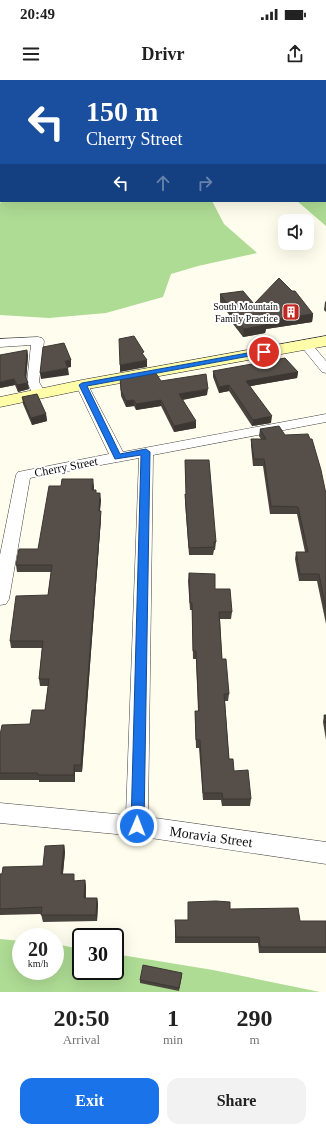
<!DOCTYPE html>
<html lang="en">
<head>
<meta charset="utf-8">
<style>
	:root { --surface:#fff; --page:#f2f2f2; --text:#222; --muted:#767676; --accent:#1a73e8 }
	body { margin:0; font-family:Georgia,serif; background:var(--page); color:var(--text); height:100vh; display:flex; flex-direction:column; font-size:15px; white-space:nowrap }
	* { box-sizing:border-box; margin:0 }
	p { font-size:13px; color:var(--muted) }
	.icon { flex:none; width:22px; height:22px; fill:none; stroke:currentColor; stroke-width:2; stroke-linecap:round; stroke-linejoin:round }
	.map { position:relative; height:912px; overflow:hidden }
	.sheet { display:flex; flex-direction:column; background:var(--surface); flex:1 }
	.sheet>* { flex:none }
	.banner { position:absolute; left:0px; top:0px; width:326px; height:122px; box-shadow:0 4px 16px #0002; background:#1a4fa0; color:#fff; overflow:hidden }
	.fabs { position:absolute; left:278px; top:134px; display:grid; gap:8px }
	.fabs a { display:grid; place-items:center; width:36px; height:36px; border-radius:8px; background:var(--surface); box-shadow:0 4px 16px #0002; font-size:20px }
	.speed { position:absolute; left:12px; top:848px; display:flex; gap:8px; font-size:20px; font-weight:700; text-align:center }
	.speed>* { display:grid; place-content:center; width:52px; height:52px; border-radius:50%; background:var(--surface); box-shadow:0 4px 16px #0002; line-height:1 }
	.speed small { font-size:10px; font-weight:400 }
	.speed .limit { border:2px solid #111; border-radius:6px; background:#fff; color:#111 }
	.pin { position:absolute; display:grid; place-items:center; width:34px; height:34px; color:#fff; margin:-17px; border:2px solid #fff; border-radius:50%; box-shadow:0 1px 4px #0007 }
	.me { position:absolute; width:44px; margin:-22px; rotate:1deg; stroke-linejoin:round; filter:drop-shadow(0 0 3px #0008) }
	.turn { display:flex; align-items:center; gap:14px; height:84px; padding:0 20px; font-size:18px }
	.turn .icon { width:52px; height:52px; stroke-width:2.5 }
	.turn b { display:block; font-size:28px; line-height:34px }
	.lanes { display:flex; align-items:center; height:38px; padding:0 20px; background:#0003; justify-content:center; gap:20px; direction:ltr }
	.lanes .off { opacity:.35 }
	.eta { display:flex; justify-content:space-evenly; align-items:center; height:68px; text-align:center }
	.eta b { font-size:24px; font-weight:700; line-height:28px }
	.cta { display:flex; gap:8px; margin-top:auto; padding:8px 20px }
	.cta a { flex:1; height:46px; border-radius:12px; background:var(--accent); color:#fff; font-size:16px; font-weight:700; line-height:46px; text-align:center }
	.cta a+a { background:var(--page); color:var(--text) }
	.status { display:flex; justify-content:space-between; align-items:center; height:28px; padding:0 20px; background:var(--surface); direction:ltr }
	.status svg { height:11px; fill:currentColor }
	header { display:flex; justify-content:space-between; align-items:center; height:52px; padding:0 20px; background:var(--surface); font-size:18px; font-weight:700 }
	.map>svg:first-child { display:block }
</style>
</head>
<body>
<div class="status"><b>20:49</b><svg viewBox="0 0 49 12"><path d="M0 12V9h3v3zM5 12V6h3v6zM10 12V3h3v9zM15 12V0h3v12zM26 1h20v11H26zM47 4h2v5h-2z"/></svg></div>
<header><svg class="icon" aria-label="menu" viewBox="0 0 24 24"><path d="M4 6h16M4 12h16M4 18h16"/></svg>Drivr<svg class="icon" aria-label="share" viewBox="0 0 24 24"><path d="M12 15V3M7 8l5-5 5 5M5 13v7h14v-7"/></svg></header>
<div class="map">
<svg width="326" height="912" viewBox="0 0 326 912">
	<rect width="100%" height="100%" fill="#fffded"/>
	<path fill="#aedc94" d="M325,78L326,79V146L297,121H325Z
		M3,121H212L224,144L257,173L198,186L171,194L163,217L106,233L49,238L0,235V123Z
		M0,859L21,861V891H55V864L81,869V891H115V874L213,890L320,912H0Z"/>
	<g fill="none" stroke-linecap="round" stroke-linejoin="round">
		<g stroke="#404040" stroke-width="1">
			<path id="street" d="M38,257L42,258L44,261L39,302L46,314L44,317H34L27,302L31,265L0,267V259Z
				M306,261L310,262L326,281V293L322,292L300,265L302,262Z
				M82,301L87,302L88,305L123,372L326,334V342L153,375L148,737L326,762V784L137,756L0,743V723L126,735L139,378L30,398L9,519L6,524L0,525V475L16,395L18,392L109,374L76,305L77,302Z"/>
		</g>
		<g stroke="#2f2f2f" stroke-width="1">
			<path id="secondary" d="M326,256V266L82,310L0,327V317L82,300Z"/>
		</g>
		<use href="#street" fill="#fff" fill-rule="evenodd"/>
		<use href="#secondary" fill="#fffda8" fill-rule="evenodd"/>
	</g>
	<path fill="#4a443f" d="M136,0H176V1H136Z
		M214,0H243L242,1H214Z
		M285,0H326V37L325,36V1H285Z
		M220,214L254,224L313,234L312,242L266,249L265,253L243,257L230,240V236L220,222Z
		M326,221V232L324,230L325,222Z
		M27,270L28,276L26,298L29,309L18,312L15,305L0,308Z
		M213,291L298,292L297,298L250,306L271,343L252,346L229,311L219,313L213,297Z
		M120,298L161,301L207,315L183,320L196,348L174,352L161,326L136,330L134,326L126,327L121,316Z
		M22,317L46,334L47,341L32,345L23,324Z
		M260,349L326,414V544L317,501H299L295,479L296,472H305L297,434H270L263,386H253L251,366V359H261L259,356Z
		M185,380L216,462L215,470H214L213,475H189L185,422V414H186Z
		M94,406V410H96V413L101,420L100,431L101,438L82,692H75V702H39V700H0V655L30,644L45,630L48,606H40L39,599L42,568H11L10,561L48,515L51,492H17L16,485L38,469Z
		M189,493L215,509L232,532L231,539H220L222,579L229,614L228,621H225L229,679L234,691L251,719L250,726H222L221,720H203L199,668H196L195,638V631H198L196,579H193L192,530H190L188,501Z
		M324,635H326V660L323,642Z
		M64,765L65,772L63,794L75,801L85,800L86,807V818H97L98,824L97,841L43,842L41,834L0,835V794L43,786Z
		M188,822L300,841H326V873H259L258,863H175V846L188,840Z
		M182,896L179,911L140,903V900Z"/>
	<path fill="#3c3733" d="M36,0H43L42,1H35Z
		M313,234L312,242L266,249L265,253L243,257L244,249L263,241Z
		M27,270L28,276L26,302L25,295Z
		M71,280V287L66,288L65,281Z
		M147,280V287L120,292V285Z
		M68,288L69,295L41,299L40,293Z
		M298,292L297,298L246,307V301Z
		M14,299L15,305L0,308V302Z
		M28,303L29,309L18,312L17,305Z
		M229,305V311L219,313V307Z
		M208,309L207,315L179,320V314Z
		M134,320V326L126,327V321Z
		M161,320V326L136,330V324Z
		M46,334L47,341L32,345L31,338Z
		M272,336L271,343L252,346L253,340Z
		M196,341V348L174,352V346Z
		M93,399L94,406L93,417L92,410Z
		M100,413L101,420L99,438V431Z
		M101,431V438L82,692L81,685Z
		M74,685L75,692V702L74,695Z
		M64,765L65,772L62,801L61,794Z
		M85,800L86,807L85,824L84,818Z
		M97,818L98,824L97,841L96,835Z"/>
	<path fill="#564f49" stroke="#3c3733" d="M0,0H36L35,1H1V13L0,14Z
		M136,0H175V1Z
		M299,0H326V32L325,31V1H299Z
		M0,61L1,62V84H0Z
		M279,198L292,211H295L313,234L263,241L266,245L244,249L230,232H233L220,214L243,211L254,224Z
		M134,256L144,272L142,273L147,280L120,285L119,259Z
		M64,263L71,280L65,281L68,288L40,293L43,267Z
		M27,270L25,295L28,303L17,305L14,299L0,302V275Z
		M285,278L298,292L246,301L272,336L253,340L229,305L219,307L213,291Z
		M155,292L161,301L206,294L208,309L179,314L196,341L174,346L161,320L136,324L134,320L126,321L121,310L120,298Z
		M37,314L46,334L31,338L22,317Z
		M279,346L285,355L308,354L310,359H312L321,390L326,414V529L319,494H300L296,472H308L298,427L271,426L264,379H254L251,359H266L260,349Z
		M185,380H209L216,462H214V467L189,468L185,414H186Z
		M62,399H93L92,410H96V413H100L99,431H101L81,685H74V695H38V693H0V655L2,645L30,644L32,630H45L49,599H39L43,561H10L16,516L48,515L52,485H16L19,469H38L49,406H61Z
		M189,493L215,494V509H230L232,532H219L222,579H226L229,614H224L229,679H233L234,691L248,690L251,719H223L222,713H203L200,660H196L195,631H199L196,571H193L192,523H190Z
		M324,635H326V644Z
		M64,765L61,794H74V801L85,800L84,818H97L96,835H41L42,827L0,829V794H2L3,787L43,786L45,766Z
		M216,821L230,822V829L298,828L300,841H326V867H260L259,857H176L175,840H188V822Z
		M143,885L182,893L179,908L140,900Z"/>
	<path fill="#1a73e8" stroke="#114b97" d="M264,270L267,272L266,273L87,306L120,374L146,369L150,372L144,746L142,750L137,752L133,750L131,746L141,375L115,379L79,305L82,303Z"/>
	<defs>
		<g id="building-square" transform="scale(0.9)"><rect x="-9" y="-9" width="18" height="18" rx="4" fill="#c22620" stroke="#fff"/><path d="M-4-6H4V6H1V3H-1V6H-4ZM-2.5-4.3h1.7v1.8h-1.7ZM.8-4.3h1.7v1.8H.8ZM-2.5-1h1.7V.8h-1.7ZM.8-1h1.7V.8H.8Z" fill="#fff"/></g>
	</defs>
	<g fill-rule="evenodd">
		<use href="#building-square" x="291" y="232"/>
	</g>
	<g text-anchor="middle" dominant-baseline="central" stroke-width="4" stroke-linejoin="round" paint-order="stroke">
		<g font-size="10" fill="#0d0d0d" stroke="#fff" text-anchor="end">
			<text x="278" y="226">South Mountain<tspan x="278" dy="12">Family Practice</tspan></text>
		</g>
		<g font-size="12" fill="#0d0d0d" stroke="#fff">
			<text transform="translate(66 387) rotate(-11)">Cherry Street</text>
		</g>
		<g font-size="14" fill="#0d0d0d" stroke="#fff">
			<text transform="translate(211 757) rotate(8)">Moravia Street</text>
		</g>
	</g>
</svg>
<div class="fabs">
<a><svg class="icon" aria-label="sound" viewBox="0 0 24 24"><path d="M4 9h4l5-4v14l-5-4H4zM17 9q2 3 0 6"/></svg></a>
</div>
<div class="speed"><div>20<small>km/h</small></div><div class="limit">30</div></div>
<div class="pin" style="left:264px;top:272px;background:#d93025"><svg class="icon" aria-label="arrive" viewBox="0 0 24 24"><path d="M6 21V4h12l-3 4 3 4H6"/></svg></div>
<svg class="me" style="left:137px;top:746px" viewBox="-20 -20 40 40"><circle r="17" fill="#1a73e8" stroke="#fff" stroke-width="3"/><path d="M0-11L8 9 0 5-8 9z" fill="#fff"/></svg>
<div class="banner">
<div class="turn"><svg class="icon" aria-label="left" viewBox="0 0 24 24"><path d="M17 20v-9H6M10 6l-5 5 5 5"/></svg><div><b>150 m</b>Cherry Street</div></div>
<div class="lanes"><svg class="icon" aria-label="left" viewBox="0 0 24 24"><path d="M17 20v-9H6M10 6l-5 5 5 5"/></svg><svg class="icon off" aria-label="ahead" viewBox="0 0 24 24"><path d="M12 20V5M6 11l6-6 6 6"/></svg><svg class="icon off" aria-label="right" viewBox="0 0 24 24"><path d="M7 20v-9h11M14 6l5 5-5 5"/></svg></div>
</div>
</div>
<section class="sheet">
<div class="eta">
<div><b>20:50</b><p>Arrival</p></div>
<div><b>1</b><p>min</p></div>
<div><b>290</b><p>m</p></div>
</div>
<div class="cta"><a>Exit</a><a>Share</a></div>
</section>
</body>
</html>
